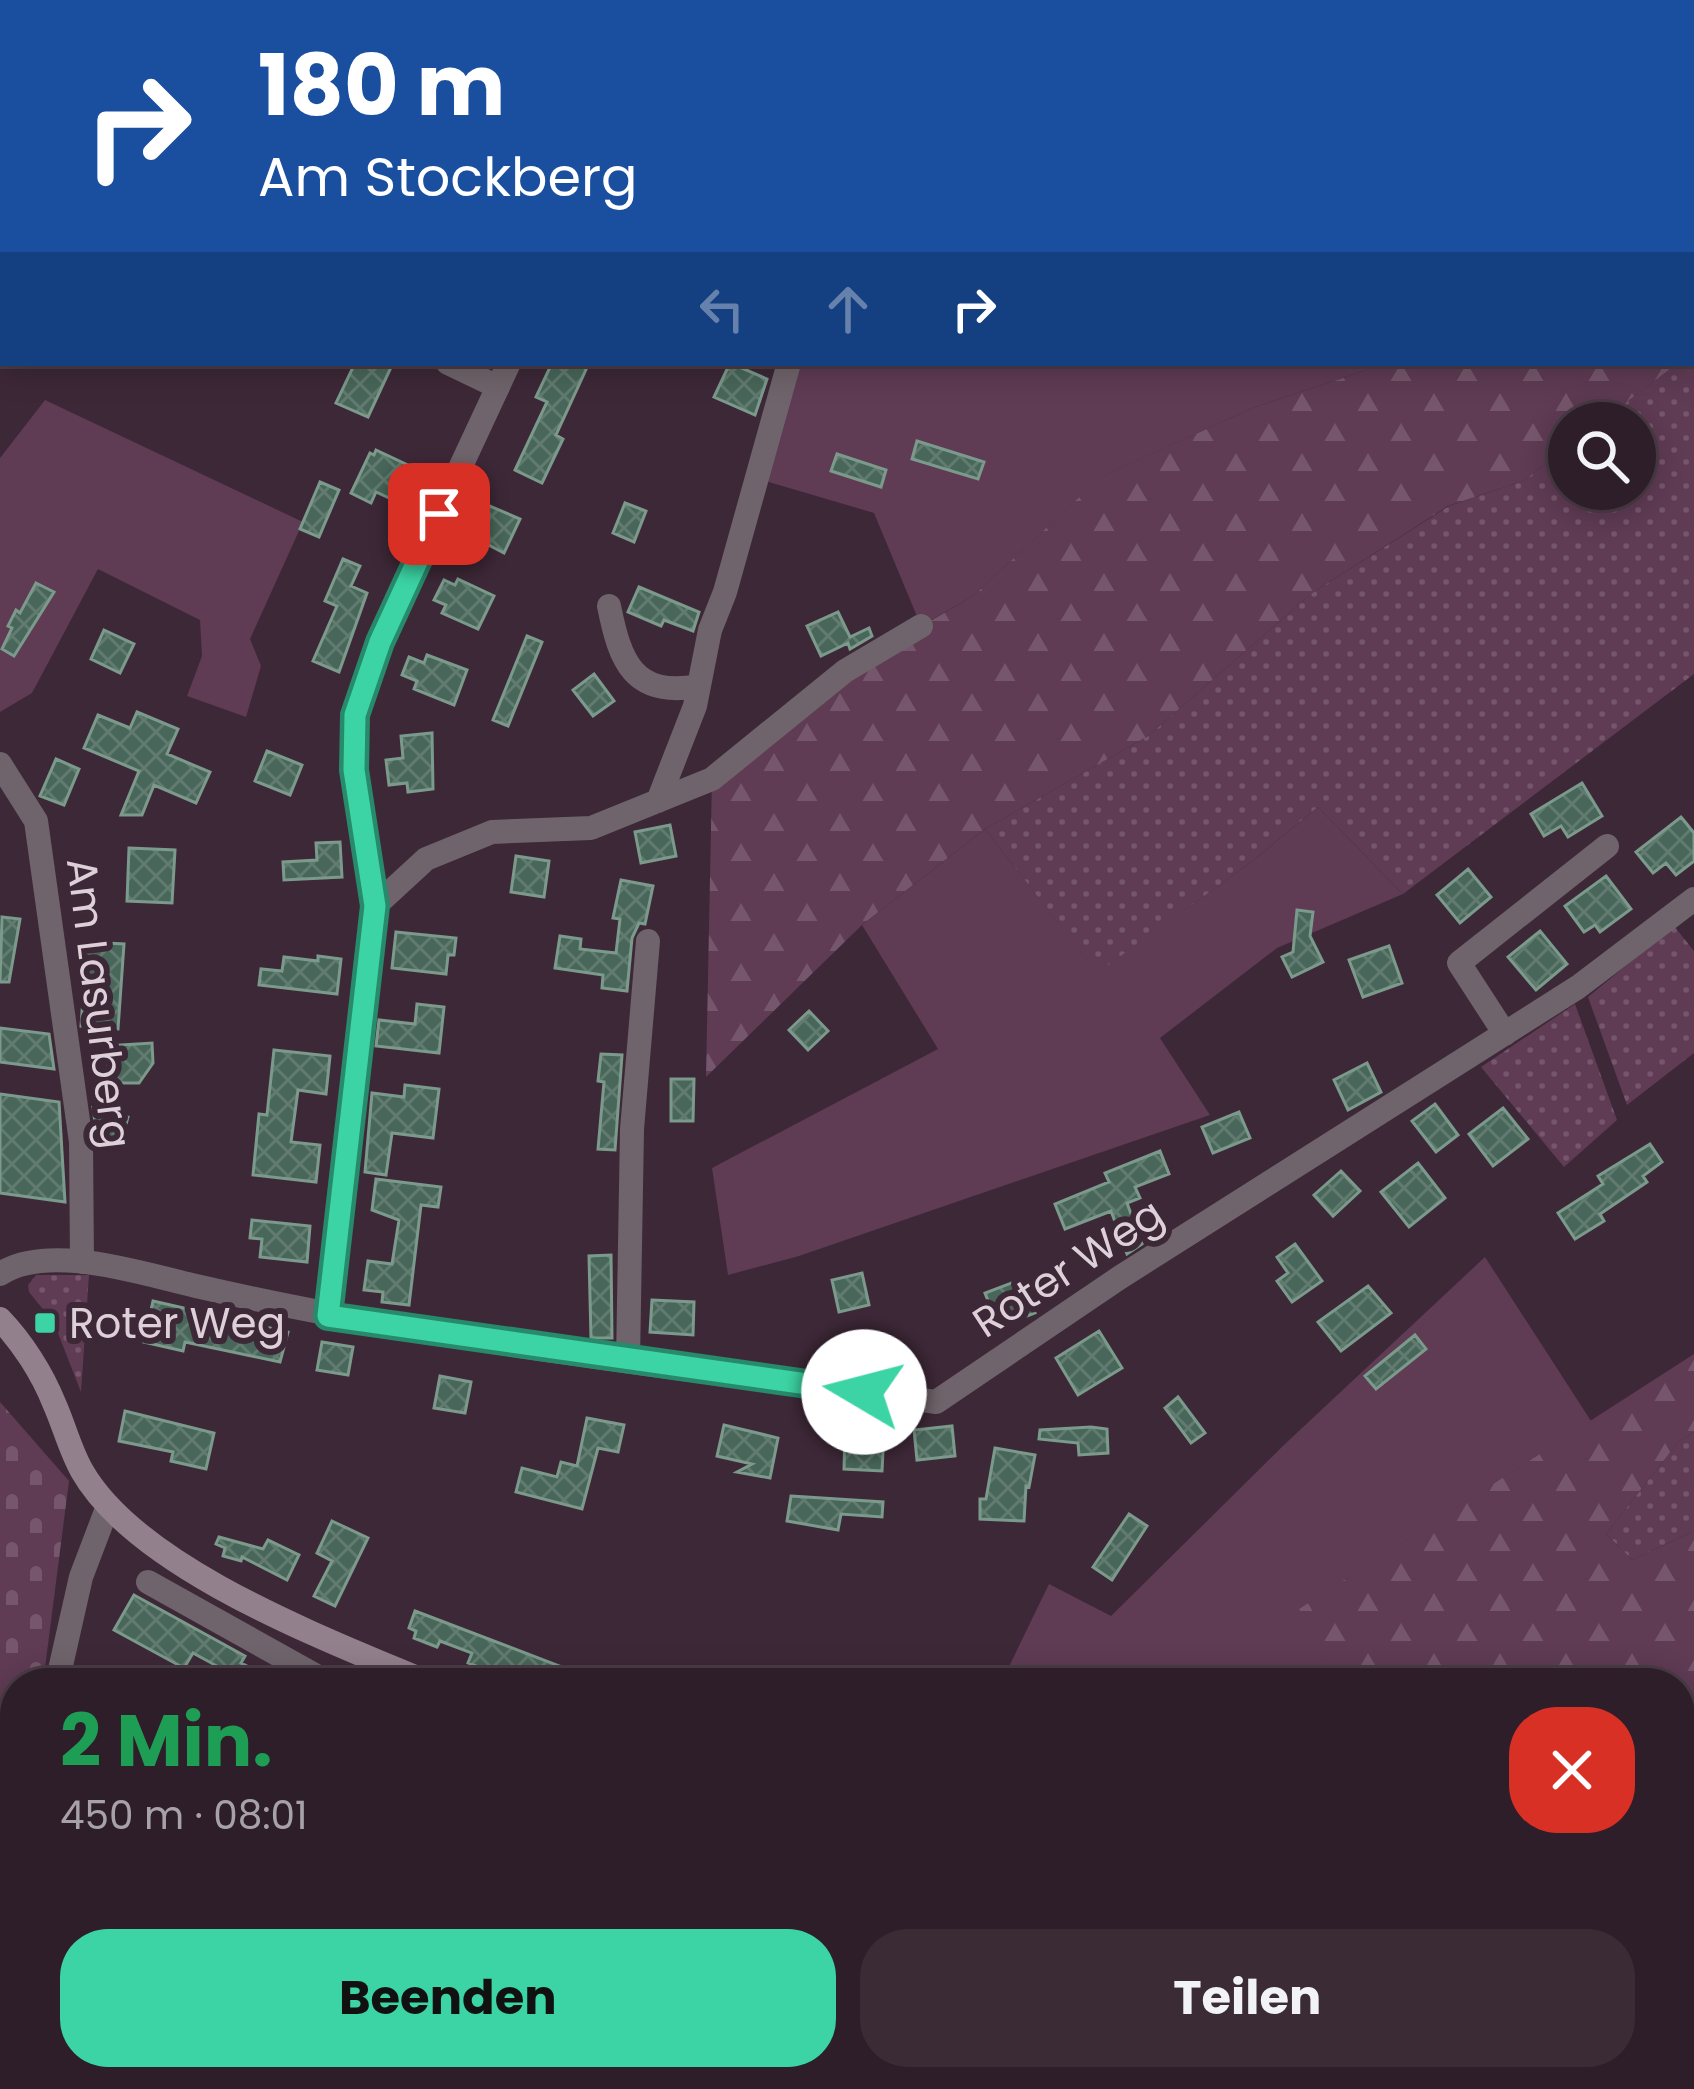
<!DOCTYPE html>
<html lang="de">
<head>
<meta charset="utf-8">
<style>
	:root { --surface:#2e1e29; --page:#3a2b35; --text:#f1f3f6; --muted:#a7a2a8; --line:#493c46; --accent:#3cd4a4 }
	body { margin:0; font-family:Poppins,sans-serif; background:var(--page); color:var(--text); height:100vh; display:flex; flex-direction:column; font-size:45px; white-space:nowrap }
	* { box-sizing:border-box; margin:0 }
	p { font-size:39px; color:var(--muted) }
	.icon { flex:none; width:66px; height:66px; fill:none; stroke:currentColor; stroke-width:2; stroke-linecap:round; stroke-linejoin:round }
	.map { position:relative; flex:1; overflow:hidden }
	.sheet { position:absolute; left:0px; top:1668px; width:1695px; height:423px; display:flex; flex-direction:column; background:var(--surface); border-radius:48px 48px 0 0; box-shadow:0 6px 30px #0003,0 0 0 3px var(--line) }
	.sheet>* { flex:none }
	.guide { position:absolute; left:0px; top:0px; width:1695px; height:366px; box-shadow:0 6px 30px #0003,0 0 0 3px var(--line); background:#1a4fa0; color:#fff; overflow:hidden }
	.tools { position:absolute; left:1548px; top:402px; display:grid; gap:24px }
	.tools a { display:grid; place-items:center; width:108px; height:108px; border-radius:50%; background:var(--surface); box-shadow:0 6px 30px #0003,0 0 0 3px var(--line); font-size:60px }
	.pin { position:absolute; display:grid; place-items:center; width:102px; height:102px; color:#fff; margin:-51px; border-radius:24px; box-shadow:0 6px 18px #0006 }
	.me { position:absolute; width:132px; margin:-66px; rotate:278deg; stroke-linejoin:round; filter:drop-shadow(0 0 9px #0008) }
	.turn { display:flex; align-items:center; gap:42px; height:252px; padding:0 60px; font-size:54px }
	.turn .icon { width:156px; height:156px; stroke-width:2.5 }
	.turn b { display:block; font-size:84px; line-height:102px }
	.lanes { display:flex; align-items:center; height:114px; padding:0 60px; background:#0003; justify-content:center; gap:60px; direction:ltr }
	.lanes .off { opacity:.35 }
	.round { display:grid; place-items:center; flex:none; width:126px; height:126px; border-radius:48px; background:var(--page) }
	.overview { display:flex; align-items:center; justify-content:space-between; height:204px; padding:0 60px }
	h1 { font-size:72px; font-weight:700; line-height:90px; color:#1e9e55 }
	.button { display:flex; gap:24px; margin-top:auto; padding:24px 60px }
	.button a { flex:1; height:138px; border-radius:48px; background:var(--accent); color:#111; font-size:48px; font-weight:700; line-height:138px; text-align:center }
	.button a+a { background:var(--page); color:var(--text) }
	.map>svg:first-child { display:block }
</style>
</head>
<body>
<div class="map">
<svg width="1694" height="2089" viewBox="0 0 1694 2089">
	<defs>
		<pattern id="grass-dots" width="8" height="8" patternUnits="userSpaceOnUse" patternTransform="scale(3)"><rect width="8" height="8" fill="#5f3b54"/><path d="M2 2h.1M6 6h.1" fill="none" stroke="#76566c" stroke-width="1.8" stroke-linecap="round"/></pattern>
		<pattern id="forest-firs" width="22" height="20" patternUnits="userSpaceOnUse" patternTransform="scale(3)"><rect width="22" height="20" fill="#5f3b54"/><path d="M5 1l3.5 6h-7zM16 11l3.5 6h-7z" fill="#76566c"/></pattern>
		<pattern id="cemetery-stones" width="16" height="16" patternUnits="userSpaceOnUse" patternTransform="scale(3)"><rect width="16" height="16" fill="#5f3b54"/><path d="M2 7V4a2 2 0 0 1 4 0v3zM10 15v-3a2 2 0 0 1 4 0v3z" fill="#76566c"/></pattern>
		<pattern id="building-cross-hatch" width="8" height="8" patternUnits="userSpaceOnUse" patternTransform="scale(3)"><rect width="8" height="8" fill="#486659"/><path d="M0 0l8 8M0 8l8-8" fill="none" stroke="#627b70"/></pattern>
	</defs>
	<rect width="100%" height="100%" fill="#3d2837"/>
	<path fill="url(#grass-dots)" d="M673,0H1694V199L1692,3H672Z
		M1694,351V674L1403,894L1318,807L1250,863L1097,974L985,829L1148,736L1312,593L1449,506L1523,481L1569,446V489H1635V423H1599L1678,363H1692Z
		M1674,926L1694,951V1053L1627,1105L1588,997Z
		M1575,1004L1617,1120L1564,1167L1481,1067Z
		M36,1275H89L81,1392L54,1323L29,1292L28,1285Z
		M1694,1432V1531L1632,1560L1606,1534L1679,1441Z"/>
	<path fill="url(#forest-firs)" d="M1388,363H1678L1599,423H1569V446L1523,481L1448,506L1312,593L1148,736L985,829L862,925L706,1077L712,779L845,671L973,596L1100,477L1255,407Z
		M1694,1354V1432L1679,1441L1606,1534L1632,1560L1694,1531V1963L1680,1960V1683H1338L1298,1609Z"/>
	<path fill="url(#cemetery-stones)" d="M0,1402L69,1481L43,1683H15V1744L0,1741Z"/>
	<path fill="#5f3b54" d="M797,363H1388L1255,407L1101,477L973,596L921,626L874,513L762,480Z
		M45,400L303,522L250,639L261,666L246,717L187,696L202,656L200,620L98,569L32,693L0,712V458Z
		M1318,807L1403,894L1277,948L1160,1038L1210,1115L799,1256L728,1275L712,1168L938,1049L862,925L985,829L1097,973L1250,863Z
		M1485,1257L1591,1421L1299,1609L1333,1673L1320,1683H1001L1049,1584L1111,1616L1286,1443Z
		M47,2076H381L373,2089H298L276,2078V2089H45Z
		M1022,2076H1348L1345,2089H1027Z"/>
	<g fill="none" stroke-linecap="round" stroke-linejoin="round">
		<path stroke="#64435b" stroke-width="6" d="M1464,2076L1480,2079
			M1514,2085L1534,2089
			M267,2089V2076"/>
	</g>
	<path fill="url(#building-cross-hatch)" stroke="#7b9a8c" stroke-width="3" d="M355,363H393L368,417L336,403Z
		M552,363H589L556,435L563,439L542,483L515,470L547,402L536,397Z
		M730,363L767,379L755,415L714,397Z
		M917,441L984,462L978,479L912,459Z
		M376,450L429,475L413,509L376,492L371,503L351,493L370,453L374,455Z
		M837,454L886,470L881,487L831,471Z
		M320,482L339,490L319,537L300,529Z
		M471,498L520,519L504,553L456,528Z
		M625,503L646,511L634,542L613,533Z
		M343,559L360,566L351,586L367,593L339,672L313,661L337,606L325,601Z
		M458,579L494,596L478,629L442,613L446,605L434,600L444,580L455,585Z
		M36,583L54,592L14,656L2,649L12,628L8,626L16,610L20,613Z
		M639,587L699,612L693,631L664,620L661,626L628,612Z
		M838,612L850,637L869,628L872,636L850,649L848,643L821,656L807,626Z
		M104,630L134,644L120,673L91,659Z
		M527,636L542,642L508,726L493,720Z
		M427,655L467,670L454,705L414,689L417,681L402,675L409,657L424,663Z
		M594,674L614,701L593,716L573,690Z
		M137,712L178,729L167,754L210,772L196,803L154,785L142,815H121L139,771L84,748L98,715L130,728Z
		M432,733L433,789L408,792L407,783L389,785L386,760L403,758L401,736Z
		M267,751L302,765L290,795L255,781Z
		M56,759L79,769L64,805L40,796Z
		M1582,783L1602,816L1568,837L1561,826L1544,836L1531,814Z
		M1681,817L1694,833V861L1676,875L1666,863L1653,873L1636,852Z
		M670,825L676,856L641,863L635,832Z
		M340,842L342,877L284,880L283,862L317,860L316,843Z
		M129,848L175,850L172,903L127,901Z
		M516,856L549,861L544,897L511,892Z
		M1468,869L1491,897L1460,923L1437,895Z
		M1606,876L1631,909L1600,932L1595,925L1584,932L1565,906Z
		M621,880L653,886L645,924L639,923L632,938L627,991L602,988L603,975L555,968L560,936L581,939L580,949L616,953L620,919L613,918Z
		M1297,910L1313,912L1310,936L1323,962L1292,977L1282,957L1293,952Z
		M2,917L20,919L9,982H0Z
		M1540,931L1567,964L1536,990L1508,957Z
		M396,932L456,938L454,955H448L446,974L392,968Z
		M87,942L124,944L118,1029L81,1026Z
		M1389,946L1402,983L1363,997L1349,960Z
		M318,956L341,959L337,994L259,985L261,969L282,971L284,957L318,961Z
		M417,1004L444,1007L439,1053L376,1046L379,1020L415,1024Z
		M809,1011L828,1031L808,1050L789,1030Z
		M0,1028L49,1034L54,1069L0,1062Z
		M152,1043L153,1063L139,1083H109L106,1046Z
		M274,1050L330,1056L326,1094L298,1090L291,1142L320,1145L316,1182L253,1175L259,1114L267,1115Z
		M601,1054L622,1055L615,1150L598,1149L604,1082L598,1081Z
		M1367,1063L1381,1092L1348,1110L1334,1080Z
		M671,1079H694L693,1121H671Z
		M405,1085L439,1089L433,1138L392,1133L386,1175L365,1172L372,1093L404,1097Z
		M0,1094L59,1102L65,1202L0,1193Z
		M1435,1104L1458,1135L1436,1152L1412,1121Z
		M93,1108L128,1117L121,1143L113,1140L111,1145L98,1142Z
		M1503,1108L1528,1139L1493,1166L1469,1134Z
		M1239,1112L1250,1138L1213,1153L1202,1127Z
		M1650,1144L1662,1162L1643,1176L1647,1182L1600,1214L1604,1221L1575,1239L1558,1213L1603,1184L1598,1176Z
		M1160,1151L1169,1174L1135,1187L1140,1198L1127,1203L1142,1244L1127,1254L1111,1211L1065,1229L1055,1204L1109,1182L1105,1173Z
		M1418,1163L1445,1198L1409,1227L1381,1192Z
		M1341,1171L1360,1191L1333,1216L1314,1195Z
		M376,1179L441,1187L438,1207L421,1205L409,1305L382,1302L383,1292L364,1290L368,1261L392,1264L399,1220L372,1210Z
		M252,1220L310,1226L307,1262L260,1257L262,1239L250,1238Z
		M1295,1244L1322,1281L1292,1302L1277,1281L1288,1273L1277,1257Z
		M611,1255L612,1338H591L589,1256Z
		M862,1273L869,1305L839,1312L832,1280Z
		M1022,1279L1035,1313L1004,1325L998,1309L992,1311L985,1293Z
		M1368,1286L1391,1313L1341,1351L1318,1322Z
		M652,1300L694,1302L693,1335L650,1332Z
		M153,1301L288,1332L280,1362L185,1342L183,1351L144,1342Z
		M1099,1331L1122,1368L1078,1395L1056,1358Z
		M1415,1335L1426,1349L1376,1389L1365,1376Z
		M322,1342L353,1347L348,1375L317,1370Z
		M440,1376L471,1382L465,1413L434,1408Z
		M1178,1397L1205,1433L1191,1443L1165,1408Z
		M125,1411L214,1433L206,1469L171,1461L173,1452L119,1441Z
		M587,1418L624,1425L618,1452L598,1448L582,1509L516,1492L522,1468L557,1477L561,1462L577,1466Z
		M724,1425L778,1438L770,1478L737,1472L752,1464L717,1456Z
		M952,1426L955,1456L917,1460L914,1430Z
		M1091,1427L1107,1429L1108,1453L1079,1455L1078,1443L1039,1439L1040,1430Z
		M845,1432L884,1433L882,1471L844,1469Z
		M995,1448L1035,1455L1029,1487L1026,1486L1024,1521L980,1519V1499H986Z
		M791,1496L883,1502L882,1517L841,1514L838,1530L787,1521Z
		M1129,1514L1147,1526L1112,1580L1093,1567Z
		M332,1521L368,1538L335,1606L314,1596L332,1561L317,1553Z
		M219,1537L263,1549L268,1540L299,1555L287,1580L242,1557L241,1561L223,1556L225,1548L216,1544Z
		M134,1595L245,1656L241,1663L281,1683H220L226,1671L193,1653L184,1668L114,1630Z
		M415,1611L570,1670L565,1683H521L468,1663L472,1653L440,1641L437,1647L414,1638L416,1631L409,1628Z"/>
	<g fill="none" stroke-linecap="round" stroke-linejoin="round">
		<path stroke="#6f646b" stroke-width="24" d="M208,0L213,3
			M0,146L3,148
			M448,363L498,387
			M609,606C620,661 633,698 699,686
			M0,764L36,821L81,1142L82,1262
			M658,801L695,706L710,630L725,592L789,363
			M375,906L426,859L492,832L591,828L712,779L845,671L921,626
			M1505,1034L1459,963L1607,846
			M0,1274C48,1242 143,1274 196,1286C439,1342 688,1369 936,1402L1119,1278L1578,987L1694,899
			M328,1316L375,906L354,770L355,715L379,642L509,363
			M628,1361L632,1129L648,941
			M148,1582L329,1683
			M57,1683L81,1577L108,1506
			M27,2076L29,2089
			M1497,2089L1498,2076"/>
		<path stroke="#92808c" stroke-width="24" d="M0,1319C22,1342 42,1373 54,1403C64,1425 70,1450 82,1471C138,1569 328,1640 429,1683
			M1680,1971L1694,1973"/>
	</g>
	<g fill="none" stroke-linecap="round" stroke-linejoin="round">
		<g stroke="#278a6b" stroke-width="30">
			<path id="route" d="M439,514L380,642L355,715L354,770L375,906L328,1316L864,1392"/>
		</g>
		<use href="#route" stroke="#3cd4a4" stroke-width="21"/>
	</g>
	<rect fill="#3cd4a4" stroke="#3d2837" stroke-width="4.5" x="33" y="1311" width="24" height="24" rx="6"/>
	<g text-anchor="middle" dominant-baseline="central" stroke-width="12" stroke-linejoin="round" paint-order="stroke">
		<g font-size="42" fill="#ded0d9" stroke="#3d2837">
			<text transform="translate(99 1003) rotate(83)">Am Lasurberg</text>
			<text transform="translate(1068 1268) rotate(-33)">Roter Weg</text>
		</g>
		<g font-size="42" fill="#ded0d9" stroke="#3d2837" text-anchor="start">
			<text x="69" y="1323">Roter Weg</text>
		</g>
	</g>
</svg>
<div class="tools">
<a><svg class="icon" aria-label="search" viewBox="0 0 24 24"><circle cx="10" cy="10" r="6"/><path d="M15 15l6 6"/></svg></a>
</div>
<div class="pin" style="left:439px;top:514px;background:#d93025"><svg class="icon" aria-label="arrive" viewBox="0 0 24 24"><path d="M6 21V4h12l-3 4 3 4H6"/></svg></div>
<svg class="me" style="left:864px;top:1392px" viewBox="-20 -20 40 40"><circle r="19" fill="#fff"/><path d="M0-13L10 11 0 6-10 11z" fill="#3cd4a4"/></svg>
<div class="guide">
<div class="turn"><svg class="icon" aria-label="right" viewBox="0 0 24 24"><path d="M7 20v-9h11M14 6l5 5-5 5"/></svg><div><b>180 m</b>Am Stockberg</div></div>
<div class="lanes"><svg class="icon off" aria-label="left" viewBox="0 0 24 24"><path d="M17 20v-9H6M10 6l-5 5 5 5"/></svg><svg class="icon off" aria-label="ahead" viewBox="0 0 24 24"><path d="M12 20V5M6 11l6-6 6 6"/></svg><svg class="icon" aria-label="right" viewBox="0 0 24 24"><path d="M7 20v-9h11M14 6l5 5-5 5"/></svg></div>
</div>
<section class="sheet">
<div class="overview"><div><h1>2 Min.</h1><p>450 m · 08:01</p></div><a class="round" style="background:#d93025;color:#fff"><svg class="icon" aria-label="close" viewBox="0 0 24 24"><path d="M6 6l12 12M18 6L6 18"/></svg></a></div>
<div class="button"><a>Beenden</a><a>Teilen</a></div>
</section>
</div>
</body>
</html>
